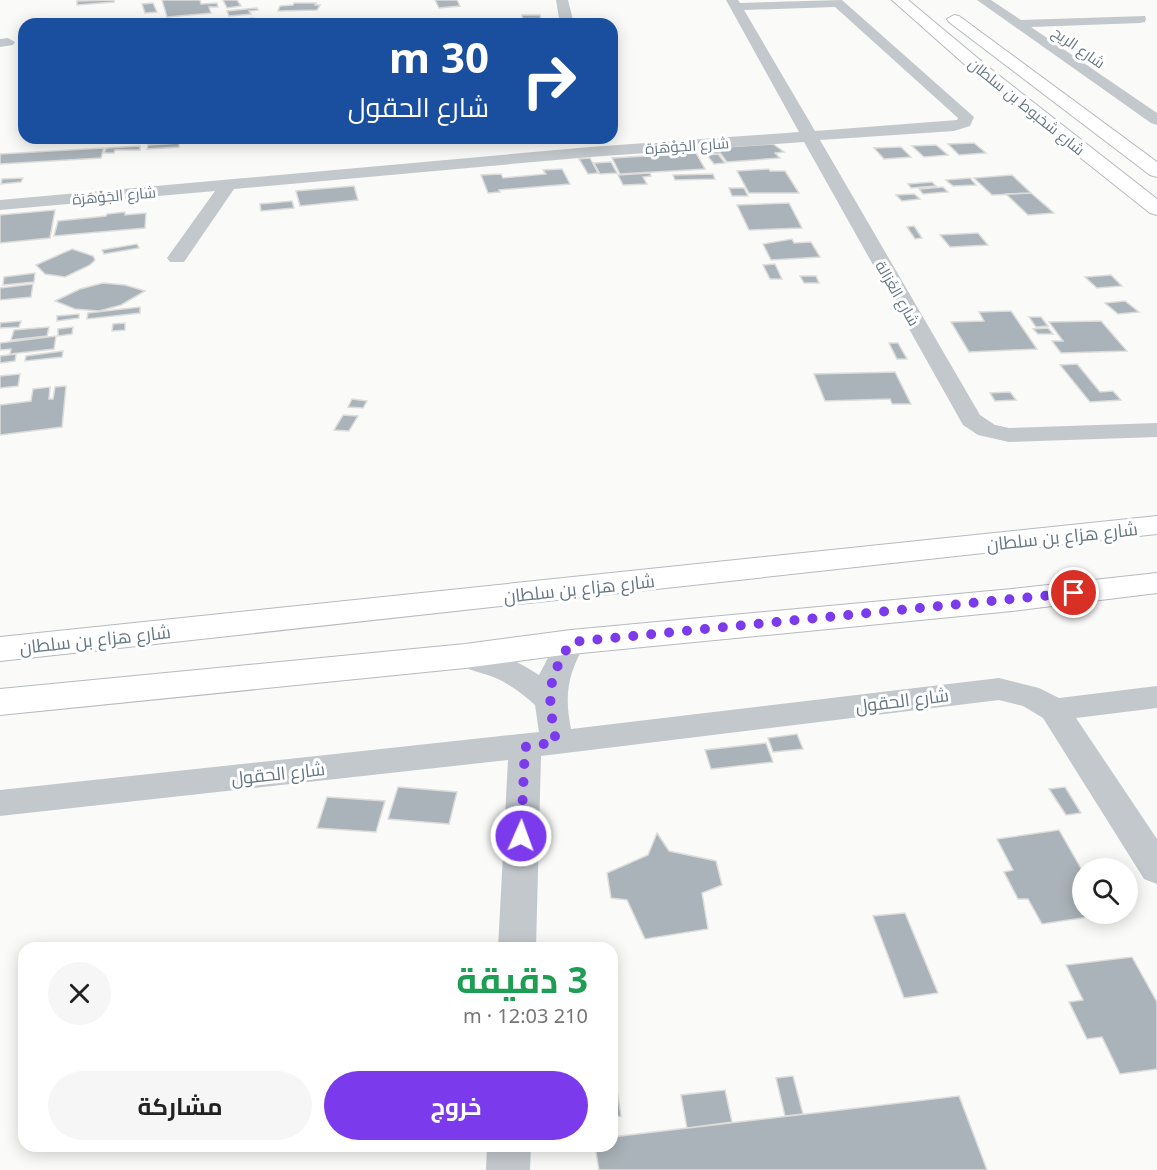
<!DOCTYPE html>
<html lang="ar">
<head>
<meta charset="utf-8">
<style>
	:root { --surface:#fff; --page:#f6f6f6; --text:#222; --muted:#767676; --accent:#7c3aed }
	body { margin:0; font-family:"Noto Sans",Cairo,sans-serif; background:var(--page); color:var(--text); direction:rtl; height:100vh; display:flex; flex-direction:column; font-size:22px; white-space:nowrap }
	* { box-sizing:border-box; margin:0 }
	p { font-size:20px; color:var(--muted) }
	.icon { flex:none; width:33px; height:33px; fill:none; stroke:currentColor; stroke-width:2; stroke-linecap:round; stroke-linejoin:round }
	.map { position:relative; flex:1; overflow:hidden; direction:ltr }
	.details { position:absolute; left:18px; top:942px; width:600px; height:210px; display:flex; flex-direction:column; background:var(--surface); border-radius:18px; box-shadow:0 3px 15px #0003; direction:rtl }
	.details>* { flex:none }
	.banner { position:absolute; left:18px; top:18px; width:600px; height:126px; border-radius:18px; box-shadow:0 3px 15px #0003; direction:rtl; background:#1a4fa0; color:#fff; overflow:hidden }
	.tools { position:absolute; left:1072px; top:858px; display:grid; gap:12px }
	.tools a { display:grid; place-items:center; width:66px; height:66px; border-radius:50%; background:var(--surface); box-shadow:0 3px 15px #0003; font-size:30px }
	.pin { position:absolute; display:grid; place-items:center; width:51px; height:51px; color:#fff; margin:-26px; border:3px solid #fff; border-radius:50%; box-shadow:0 2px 6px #0007 }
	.me { position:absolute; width:66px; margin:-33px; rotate:2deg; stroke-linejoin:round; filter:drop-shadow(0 0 4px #0008) }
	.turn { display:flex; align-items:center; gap:21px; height:126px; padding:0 30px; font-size:27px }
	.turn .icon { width:78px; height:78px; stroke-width:2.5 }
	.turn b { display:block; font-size:42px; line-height:51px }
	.round { display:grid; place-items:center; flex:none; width:63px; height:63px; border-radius:32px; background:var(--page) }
	.summary { display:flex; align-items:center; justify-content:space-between; height:102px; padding:0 30px }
	h1 { font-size:36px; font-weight:700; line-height:45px; color:#1e9e55 }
	.button { display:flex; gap:12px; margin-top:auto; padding:12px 30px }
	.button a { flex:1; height:69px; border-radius:36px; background:var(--accent); color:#fff; font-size:24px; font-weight:700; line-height:69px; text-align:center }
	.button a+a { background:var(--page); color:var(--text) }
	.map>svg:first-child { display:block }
</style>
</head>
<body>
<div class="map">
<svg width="1157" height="1170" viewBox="0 0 1157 1170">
	<rect width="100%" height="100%" fill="#fafaf8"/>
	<path fill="#aab3b9" stroke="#dcdcda" stroke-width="1.5" d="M114,0V2L77,5V1Z
		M162,0H200L201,4L217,3L218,7H209L211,13L167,17Z
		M223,0H237L241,6L227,8Z
		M435,0H457L460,6L439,8Z
		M153,3L157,12L145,13L142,4Z
		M294,3H316L315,5H320L317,10L278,11L280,6L293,5Z
		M257,8L258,10L249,11L251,14L229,16L227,11Z
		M522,15H540L542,24H523Z
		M253,18L257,22L234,24L231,21Z
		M179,143V147L147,149L148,145Z
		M974,143L986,153L959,155L948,144Z
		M773,144L784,152L775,153L780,158L727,162L720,153L699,154L696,149Z
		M936,145L948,155L924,157L912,146Z
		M140,146V150H115L114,153H104L106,148Z
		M901,147L911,157L884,159L874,148Z
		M104,148L101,158L0,164V154Z
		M696,153L705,169L620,174L612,158Z
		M718,154L725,163L714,164L707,155Z
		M590,158L598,173L588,174L579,159Z
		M611,162L617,173L600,174L594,163Z
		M562,169L570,184L499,190L500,192L488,193L481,175L501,174L503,178L546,174L543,170Z
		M769,169L770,171H785L799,193H749L737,171Z
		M650,173L651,176L643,177L647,184L623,185L618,175Z
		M713,174L715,179L675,180L673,175Z
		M1012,175L1031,193L992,195L974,178Z
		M23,178L21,182L1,184L2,179Z
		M970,178L976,185L953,186L946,180Z
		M932,182L936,186L911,188L908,184Z
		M354,186L358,200L300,206L296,191Z
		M943,187L948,192L923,194L919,189Z
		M729,188H744L748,196H732Z
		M1031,193L1054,213L1028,215L1006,194Z
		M914,194L920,199L902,201L896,195Z
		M292,201L294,208L261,211L260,204Z
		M789,203L802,228L749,230L737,205Z
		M55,210L50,238L0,243V215Z
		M125,212V215L146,213L145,228L54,236L58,221L106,216L107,214Z
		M914,226L922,238L915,239L907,227Z
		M978,233L988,245L950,247L940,235Z
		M792,239L794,243L811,242L820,257L771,260L763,244Z
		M137,244L139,248L104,254L102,250Z
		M72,249L93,256L95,260L90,265L65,277L45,274L36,265Z
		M775,264L782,279H770L763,265Z
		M35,273L34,282L3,285L4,277Z
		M1111,275L1122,286L1097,288L1085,277Z
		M800,276H816L819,283H804Z
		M103,283L125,285L145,291L121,305L99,311L75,309L55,301L80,289Z
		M33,284L31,297L0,300V288Z
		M1125,301L1139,312L1118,314L1105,303Z
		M140,307V313L87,319L88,313Z
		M1011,311L1037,349L969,352L951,322L984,321L979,312Z
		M79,314V318L57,321V316Z
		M1029,317H1041L1048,326L1036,327Z
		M21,321L19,327L0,328V323Z
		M1101,321L1127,351L1061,353L1052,341H1063L1049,322Z
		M125,323V330L112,331L113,324Z
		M49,327L47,336L11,340L14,330Z
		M73,327L72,334L58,336V329Z
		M1048,328L1053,334H1038L1033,329Z
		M56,336L54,349L10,354L11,349L0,350V343Z
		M889,343H898L907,359H897Z
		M63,351L62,357L25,361L26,356Z
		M16,354L15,361L0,363V356Z
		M1077,364L1100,392L1113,391L1121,400L1090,402L1060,365Z
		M895,372L911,404H892L890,399L825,401L814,374Z
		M20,374L18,386L0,388V376Z
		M66,386L62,427L0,435V405L31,401L33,389L50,387L49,399H53L55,387Z
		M1010,392L1016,400L995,401L990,393Z
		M352,399L367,401L363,408L348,407Z
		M343,415L358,416L349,431L334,430Z
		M797,734L803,749L773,752L768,738Z
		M766,743L773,762L711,769L705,750Z
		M398,787L457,792L449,824L388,819Z
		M1065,787L1081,813L1066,815L1049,789Z
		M327,797L385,801L376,832L317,828Z
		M1059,830L1083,872V914H1108L1042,924L1028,899H1018L1004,872L1013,870L997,839Z
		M657,833L669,851L716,861L722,885L702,893L708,929L645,939L627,900L611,898L607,873L648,855Z
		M905,913L938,993L904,998L873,916Z
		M1132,957L1157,1002V1069L1120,1074L1102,1037L1087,1039L1069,1002L1083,1000L1066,965Z
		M612,1059L621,1116L612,1117Z
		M793,1076L803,1114L785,1116L776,1078Z
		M725,1090L732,1122L687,1128L681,1095Z
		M959,1096L987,1170H599L595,1146H612V1137Z"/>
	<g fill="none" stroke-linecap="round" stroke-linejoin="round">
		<g stroke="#b5babe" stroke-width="2">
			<path id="primary" d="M892,0H908L992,70L1157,199V215L1150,213L980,78Z
				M954,15L959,16L1157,162V177L1150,175L949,22L947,19Z
				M1157,516V534L0,661V637Z
				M1157,573V593L1012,611L571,654L465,668L0,715V689L465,644L571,630L1012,589Z"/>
		</g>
		<path fill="#c3c8cc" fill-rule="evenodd" d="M556,0H568L574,24H560Z
			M726,0H738L740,3L842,0L974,117L970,126L954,131L820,140L980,415L995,425L1009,428L1157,423V437L1009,442L978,435L963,425L804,142L590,157L234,189L184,262H170L167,258L215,191L0,210V200L590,147L799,132ZM835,7L958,118L957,120L815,131L744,10Z
			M977,0H991L1021,20L1145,16L1146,19L1145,22L1140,23L1031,27L1157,113V125L1151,123Z
			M8,38L15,42L13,45L0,47V39Z
			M571,632L582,635L586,642C568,674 564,693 571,729L999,678L1039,688L1059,698L1157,686V708L1076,718L1157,839V884L1144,879L1043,718L1023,706L999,700L541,756L536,948H498L508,760L0,816V790L539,732L535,705C524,695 513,687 500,680C485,672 458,670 450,656L454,649C481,641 517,661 539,675L560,635Z
			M487,1146H531L530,1170H486Z"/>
		<use href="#primary" fill="#fff" fill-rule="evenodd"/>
	</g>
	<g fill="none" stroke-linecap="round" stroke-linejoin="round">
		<path stroke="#7c3aed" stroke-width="10" stroke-dasharray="0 18" d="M521,836L525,747L556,742C548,696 545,683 571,642L1074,593"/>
	</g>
	<g text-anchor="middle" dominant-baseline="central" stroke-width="6" stroke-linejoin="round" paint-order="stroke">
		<g font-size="15" fill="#657683" stroke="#fff">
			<text transform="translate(1079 47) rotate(35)">شارع الريح</text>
			<text transform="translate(1027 106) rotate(39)">شارع شخبوط بن سلطان</text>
			<text transform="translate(687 145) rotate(-4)">شارع الجَوْهَرَة</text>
			<text transform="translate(114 195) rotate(-5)">شارع الجَوْهَرَة</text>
			<text transform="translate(898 293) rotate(60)">شارع الغَزالة</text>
		</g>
		<g font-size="18" fill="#657683" stroke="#fff">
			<text transform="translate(1062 536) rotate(-6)">شارع هزاع بن سلطان</text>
			<text transform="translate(579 588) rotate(-6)">شارع هزاع بن سلطان</text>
			<text transform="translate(95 639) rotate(-6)">شارع هزاع بن سلطان</text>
			<text transform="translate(902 700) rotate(-7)">شارع الحقول</text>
			<text transform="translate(278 773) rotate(-6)">شارع الحقول</text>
		</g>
	</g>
</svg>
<div class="tools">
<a><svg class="icon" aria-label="search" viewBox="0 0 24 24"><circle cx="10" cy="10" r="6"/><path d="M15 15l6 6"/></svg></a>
</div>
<div class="pin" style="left:1074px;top:593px;background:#d93025"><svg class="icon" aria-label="arrive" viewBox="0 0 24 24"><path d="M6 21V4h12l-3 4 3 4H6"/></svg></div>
<svg class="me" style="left:521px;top:836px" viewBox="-20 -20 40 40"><circle r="17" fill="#7c3aed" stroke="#fff" stroke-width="3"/><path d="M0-11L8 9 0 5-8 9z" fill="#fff"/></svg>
<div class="banner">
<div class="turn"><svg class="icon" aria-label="right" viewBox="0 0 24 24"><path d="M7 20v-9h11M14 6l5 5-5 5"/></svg><div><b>30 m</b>شارع الحقول</div></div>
</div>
<section class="details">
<div class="summary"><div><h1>3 دقيقة</h1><p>210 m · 12:03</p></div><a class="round"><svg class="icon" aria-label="close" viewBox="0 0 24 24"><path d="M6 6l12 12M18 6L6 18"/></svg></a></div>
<div class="button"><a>خروج</a><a>مشاركة</a></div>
</section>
</div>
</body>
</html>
